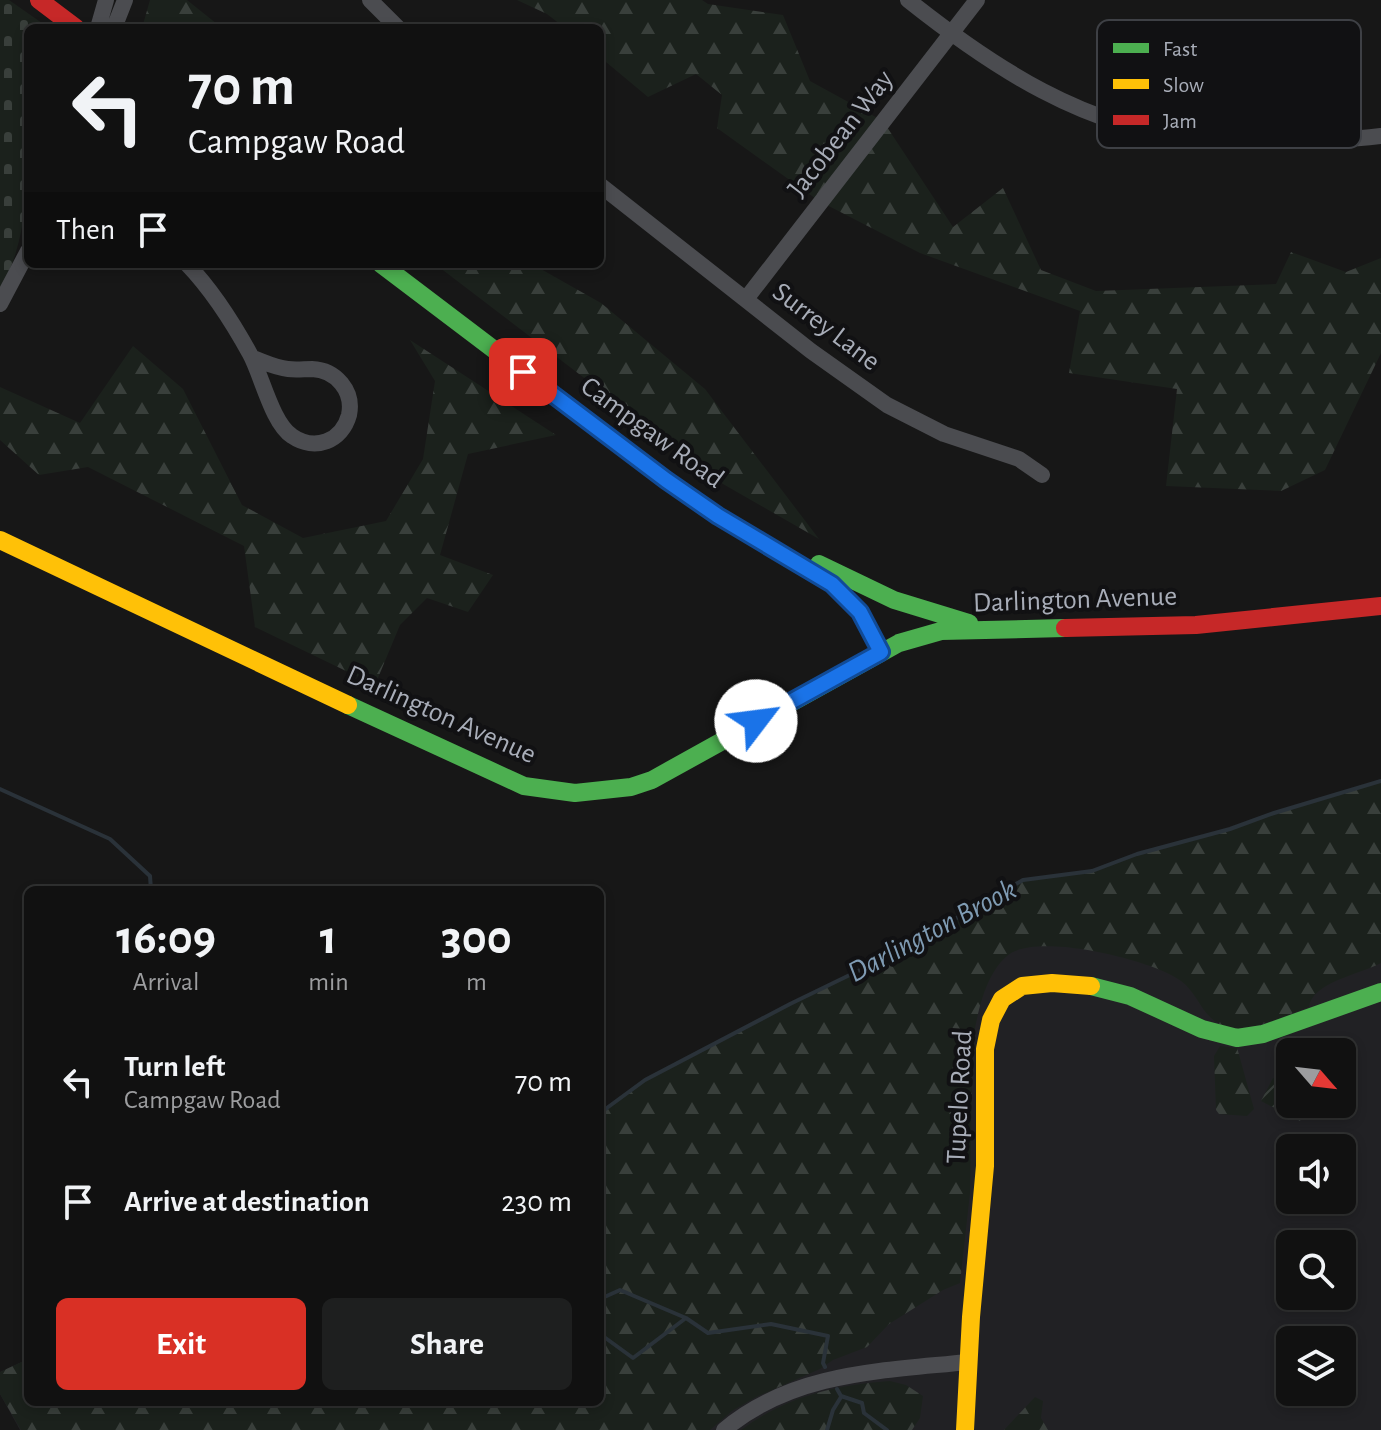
<!DOCTYPE html>
<html lang="en">
<head>
<meta charset="utf-8">
<style>
	:root { --surface:#111; --page:#1e1f1f; --text:#f1f3f6; --muted:#9c9d9f; --line:#303131; --accent:#d93025 }
	body { margin:0; font-family:"Alegreya Sans",sans-serif; background:var(--page); color:var(--text); height:100vh; display:flex; flex-direction:column; font-size:30px; white-space:nowrap }
	* { box-sizing:border-box; margin:0 }
	p { font-size:26px; color:var(--muted) }
	.icon { flex:none; width:44px; height:44px; fill:none; stroke:currentColor; stroke-width:2; stroke-linecap:round; stroke-linejoin:round }
	.map { position:relative; flex:1; overflow:hidden }
	.sheet { position:absolute; left:24px; top:886px; width:580px; height:520px; display:flex; flex-direction:column; background:var(--surface); border-radius:12px; box-shadow:0 4px 12px #0003,0 0 0 2px var(--line) }
	.sheet>* { flex:none }
	.banner { position:absolute; left:24px; top:24px; width:580px; height:244px; border-radius:12px; box-shadow:0 4px 12px #0003,0 0 0 2px var(--line); background:#111; color:var(--text); overflow:hidden }
	.needle { width:52px; rotate:118deg }
	.controls { position:absolute; left:1276px; top:1038px; display:grid; gap:16px }
	.controls a { display:grid; place-items:center; width:80px; height:80px; border-radius:12px; background:var(--surface); box-shadow:0 4px 12px #0003,0 0 0 2px var(--line); font-size:40px }
	.pin { position:absolute; display:grid; place-items:center; width:68px; height:68px; color:#fff; margin:-34px; border-radius:16px; box-shadow:0 4px 12px #0006 }
	.me { position:absolute; width:88px; margin:-44px; rotate:60deg; stroke-linejoin:round; filter:drop-shadow(0 0 6px #0008) }
	.turn { display:flex; align-items:center; gap:28px; height:168px; padding:0 32px; font-size:36px }
	.turn .icon { width:104px; height:104px; stroke-width:2.5 }
	.turn b { display:block; font-size:56px; line-height:68px }
	.then { display:flex; align-items:center; height:76px; padding:0 32px; background:#0003; gap:16px; font-size:30px }
	.eta { display:flex; justify-content:space-evenly; align-items:center; height:136px; text-align:center }
	.eta b { font-size:48px; font-weight:700; line-height:56px }
	.cta { display:flex; gap:16px; margin-top:auto; padding:16px 32px }
	.cta a { flex:1; height:92px; border-radius:12px; background:var(--accent); color:#fff; font-size:32px; font-weight:700; line-height:92px; text-align:center }
	.cta a+a { background:var(--page); color:var(--text) }
	ul { padding:0; list-style:none }
	li { display:flex; align-items:center; gap:24px; height:120px; padding:0 32px }
	li div { flex:1 }
	li b { display:block; font-size:30px }
	li em { font-style:normal }
	.map>svg:first-child { display:block }
</style>
</head>
<body>
<div class="map">
<svg width="1381" height="1430" viewBox="0 0 1381 1430">
	<defs>
		<pattern id="forest-firs" width="22" height="20" patternUnits="userSpaceOnUse" patternTransform="scale(2)"><rect width="22" height="20" fill="#1b211c"/><path d="M5 1l3.5 6h-7zM16 11l3.5 6h-7z" fill="#393f3b"/></pattern>
		<pattern id="cemetery-stones" width="16" height="16" patternUnits="userSpaceOnUse" patternTransform="scale(2)"><rect width="16" height="16" fill="#1b211c"/><path d="M2 7V4a2 2 0 0 1 4 0v3zM10 15v-3a2 2 0 0 1 4 0v3z" fill="#393f3b"/></pattern>
		<pattern id="garden-furrows" width="10" height="10" patternUnits="userSpaceOnUse" patternTransform="scale(2)"><rect width="10" height="10" fill="#1b211c"/><path d="M-1 1l2-2M0 10L10 0M9 11l2-2" fill="none" stroke="#393f3b"/></pattern>
	</defs>
	<rect width="100%" height="100%" fill="#171717"/>
	<path fill="#212124" fill-rule="evenodd" d="M1381,781V1430H20L0,1394V1372L28,1359V1402H600V1113L645,1080L895,953L1023,880L1092,871ZM1290,1052H1342V1104H1290ZM1290,1148H1342V1200H1290ZM1290,1244H1342V1296H1290ZM1290,1340H1342V1392H1290Z"/>
	<path fill="url(#forest-firs)" d="M150,0H187L222,28H142Z
		M517,0H702L708,4L783,15L810,81L883,121L953,227L1003,188L1041,270L1096,291L1276,284L1291,252L1346,272L1381,258V353L1325,470L1281,491L1166,486L1177,389L1069,373L1080,311L920,253L819,201L717,128L722,95L696,74L648,97L600,57V28H565L547,14Z
		M435,264H532L601,303L705,389L819,539L723,484Z
		M410,340L556,435L468,454L440,555L493,575L468,612L427,598L400,625L375,685L255,627L244,546L88,467L39,475L0,440V387L80,423L133,346L183,389L242,505L303,538L386,521L423,459L435,381Z
		M1381,781V963C1361,974 1312,982 1309,1007C1287,1015 1250,1033 1227,1027C1201,1019 1200,995 1181,981C1153,960 1035,931 1007,956C985,975 978,1012 973,1039L970,1193L960,1283L943,1290L889,1324L867,1347L833,1360L820,1369L756,1397L732,1411L710,1430H21L0,1394V1372L28,1359V1402H600V1113L645,1080L790,1004L895,953L1023,880L1092,871L1137,854L1230,829L1274,813Z
		M1220,1046L1237,1048L1238,1051L1254,1109L1247,1116L1219,1114L1216,1110L1214,1056Z
		M890,1381L906,1385L923,1396L920,1418L912,1430H741C785,1397 835,1385 890,1381Z
		M1035,1397L1043,1401L1041,1418L1048,1430H1004Z"/>
	<path fill="url(#cemetery-stones)" d="M0,0H9L49,28H28C28,96 39,232 0,287Z"/>
	<path fill="url(#garden-furrows)" d="M1273,1078L1290,1086V1104H1308L1300,1121L1261,1101Z"/>
	<g fill="none" stroke-linecap="round" stroke-linejoin="round">
		<path stroke="#2a3239" stroke-width="4" d="M0,789L110,839L150,876L151,890
			M600,1113L645,1080L790,1004L895,953L1023,880L1092,871L1137,854L1230,829L1274,813L1381,781
			M600,1299L620,1290L686,1318L708,1333L771,1324L828,1336L823,1363L825,1367
			M600,1334L633,1358L686,1318
			M837,1389L841,1396L862,1403L864,1413L887,1430
			M827,1430L833,1410L841,1397"/>
		<path stroke="#4b4c50" stroke-width="16" d="M370,0L398,28
			M908,0C991,66 1087,130 1197,138C1217,139 1238,136 1258,136C1299,138 1341,142 1381,136
			M98,28L106,0
			M114,28L125,0
			M600,185L811,351L887,405L944,434L1019,459L1042,475
			M187,264C212,290 233,323 250,354C262,376 272,423 292,436C315,452 342,441 349,415C354,391 336,370 312,369C304,369 296,370 288,369C276,368 264,362 253,358
			M746,299L977,0
			M0,304L28,251
			M724,1430C793,1372 882,1371 968,1362"/>
		<path stroke="#4caf50" stroke-width="18" d="M381,264L666,480L718,516L832,584L860,612L881,652
			M819,564L894,600L969,623
			M348,705L524,786L575,793L631,787L652,780L899,643L941,631L1065,628
			M1091,986L1130,996L1202,1029L1237,1038L1263,1034L1381,992"/>
		<path stroke="#ffc107" stroke-width="18" d="M0,540L348,705
			M965,1430L971,1317L985,1166V1049L991,1020L1002,999L1022,986L1052,983L1091,986"/>
		<path stroke="#c62828" stroke-width="18" d="M39,0L76,28
			M1065,628L1196,625L1381,606"/>
	</g>
	<g fill="none" stroke-linecap="round" stroke-linejoin="round">
		<g stroke="#114b97" stroke-width="20">
			<path id="route" d="M523,372L666,480L718,516L832,584L860,612L881,652L756,721"/>
		</g>
		<use href="#route" stroke="#1a73e8" stroke-width="14"/>
	</g>
	<g text-anchor="middle" dominant-baseline="central" stroke-width="8" stroke-linejoin="round" paint-order="stroke">
		<g font-size="28" fill="#a8adb8" stroke="#111113">
			<text transform="translate(841 134) rotate(-52)">Jacobean Way</text>
			<text transform="translate(826 327) rotate(37)">Surrey Lane</text>
			<text transform="translate(652 433) rotate(36)">Campgaw Road</text>
			<text transform="translate(1075 600) rotate(-2)">Darlington Avenue</text>
			<text transform="translate(441 715) rotate(24)">Darlington Avenue</text>
			<text transform="translate(960 1097) rotate(-87)">Tupelo Road</text>
		</g>
		<g font-size="30" font-style="italic" fill="#7f9bb3" stroke="#111113">
			<text transform="translate(932 931) rotate(-28)">Darlington Brook</text>
		</g>
	</g>
	<rect x="1097" y="20" width="264" height="128" rx="12" fill="#111113" stroke="#3e4045" stroke-width="2"/>
	<rect x="1113" y="43" width="36" height="10" fill="#4caf50"/>
	<rect x="1113" y="79" width="36" height="10" fill="#ffc107"/>
	<rect x="1113" y="115" width="36" height="10" fill="#c62828"/>
	<g font-size="22" fill="#a8adb8">
		<text x="1163" y="56">Fast</text>
		<text x="1163" y="92">Slow</text>
		<text x="1163" y="128">Jam</text>
	</g>
</svg>
<div class="controls">
<a><svg class="needle" viewBox="-14 -14 28 28"><path d="M0-13l5 13h-10z" fill="#e53935"/><path d="M0 13l5-13h-10z" fill="#9c9d9f"/></svg></a>
<a><svg class="icon" aria-label="sound" viewBox="0 0 24 24"><path d="M4 9h4l5-4v14l-5-4H4zM17 9q2 3 0 6"/></svg></a>
<a><svg class="icon" aria-label="search" viewBox="0 0 24 24"><circle cx="10" cy="10" r="6"/><path d="M15 15l6 6"/></svg></a>
<a><svg class="icon" aria-label="layers" viewBox="0 0 24 24"><path d="M12 4l9 5-9 5-9-5zM3 14l9 5 9-5"/></svg></a>
</div>
<div class="pin" style="left:523px;top:372px;background:#d93025"><svg class="icon" aria-label="arrive" viewBox="0 0 24 24"><path d="M6 21V4h12l-3 4 3 4H6"/></svg></div>
<svg class="me" style="left:756px;top:721px" viewBox="-20 -20 40 40"><circle r="19" fill="#fff"/><path d="M0-13L10 11 0 6-10 11z" fill="#1a73e8"/></svg>
<div class="banner">
<div class="turn"><svg class="icon" aria-label="left" viewBox="0 0 24 24"><path d="M17 20v-9H6M10 6l-5 5 5 5"/></svg><div><b>70 m</b>Campgaw Road</div></div>
<div class="then">Then<svg class="icon" aria-label="arrive" viewBox="0 0 24 24"><path d="M6 21V4h12l-3 4 3 4H6"/></svg></div>
</div>
<section class="sheet">
<div class="eta">
<div><b>16:09</b><p>Arrival</p></div>
<div><b>1</b><p>min</p></div>
<div><b>300</b><p>m</p></div>
</div>
<ul>
<li><svg class="icon" aria-label="left" viewBox="0 0 24 24"><path d="M17 20v-9H6M10 6l-5 5 5 5"/></svg><div><b>Turn left</b><p>Campgaw Road</p></div><em>70 m</em></li>
<li><svg class="icon" aria-label="arrive" viewBox="0 0 24 24"><path d="M6 21V4h12l-3 4 3 4H6"/></svg><div><b>Arrive at destination</b></div><em>230 m</em></li>
</ul>
<div class="cta"><a>Exit</a><a>Share</a></div>
</section>
</div>
</body>
</html>
